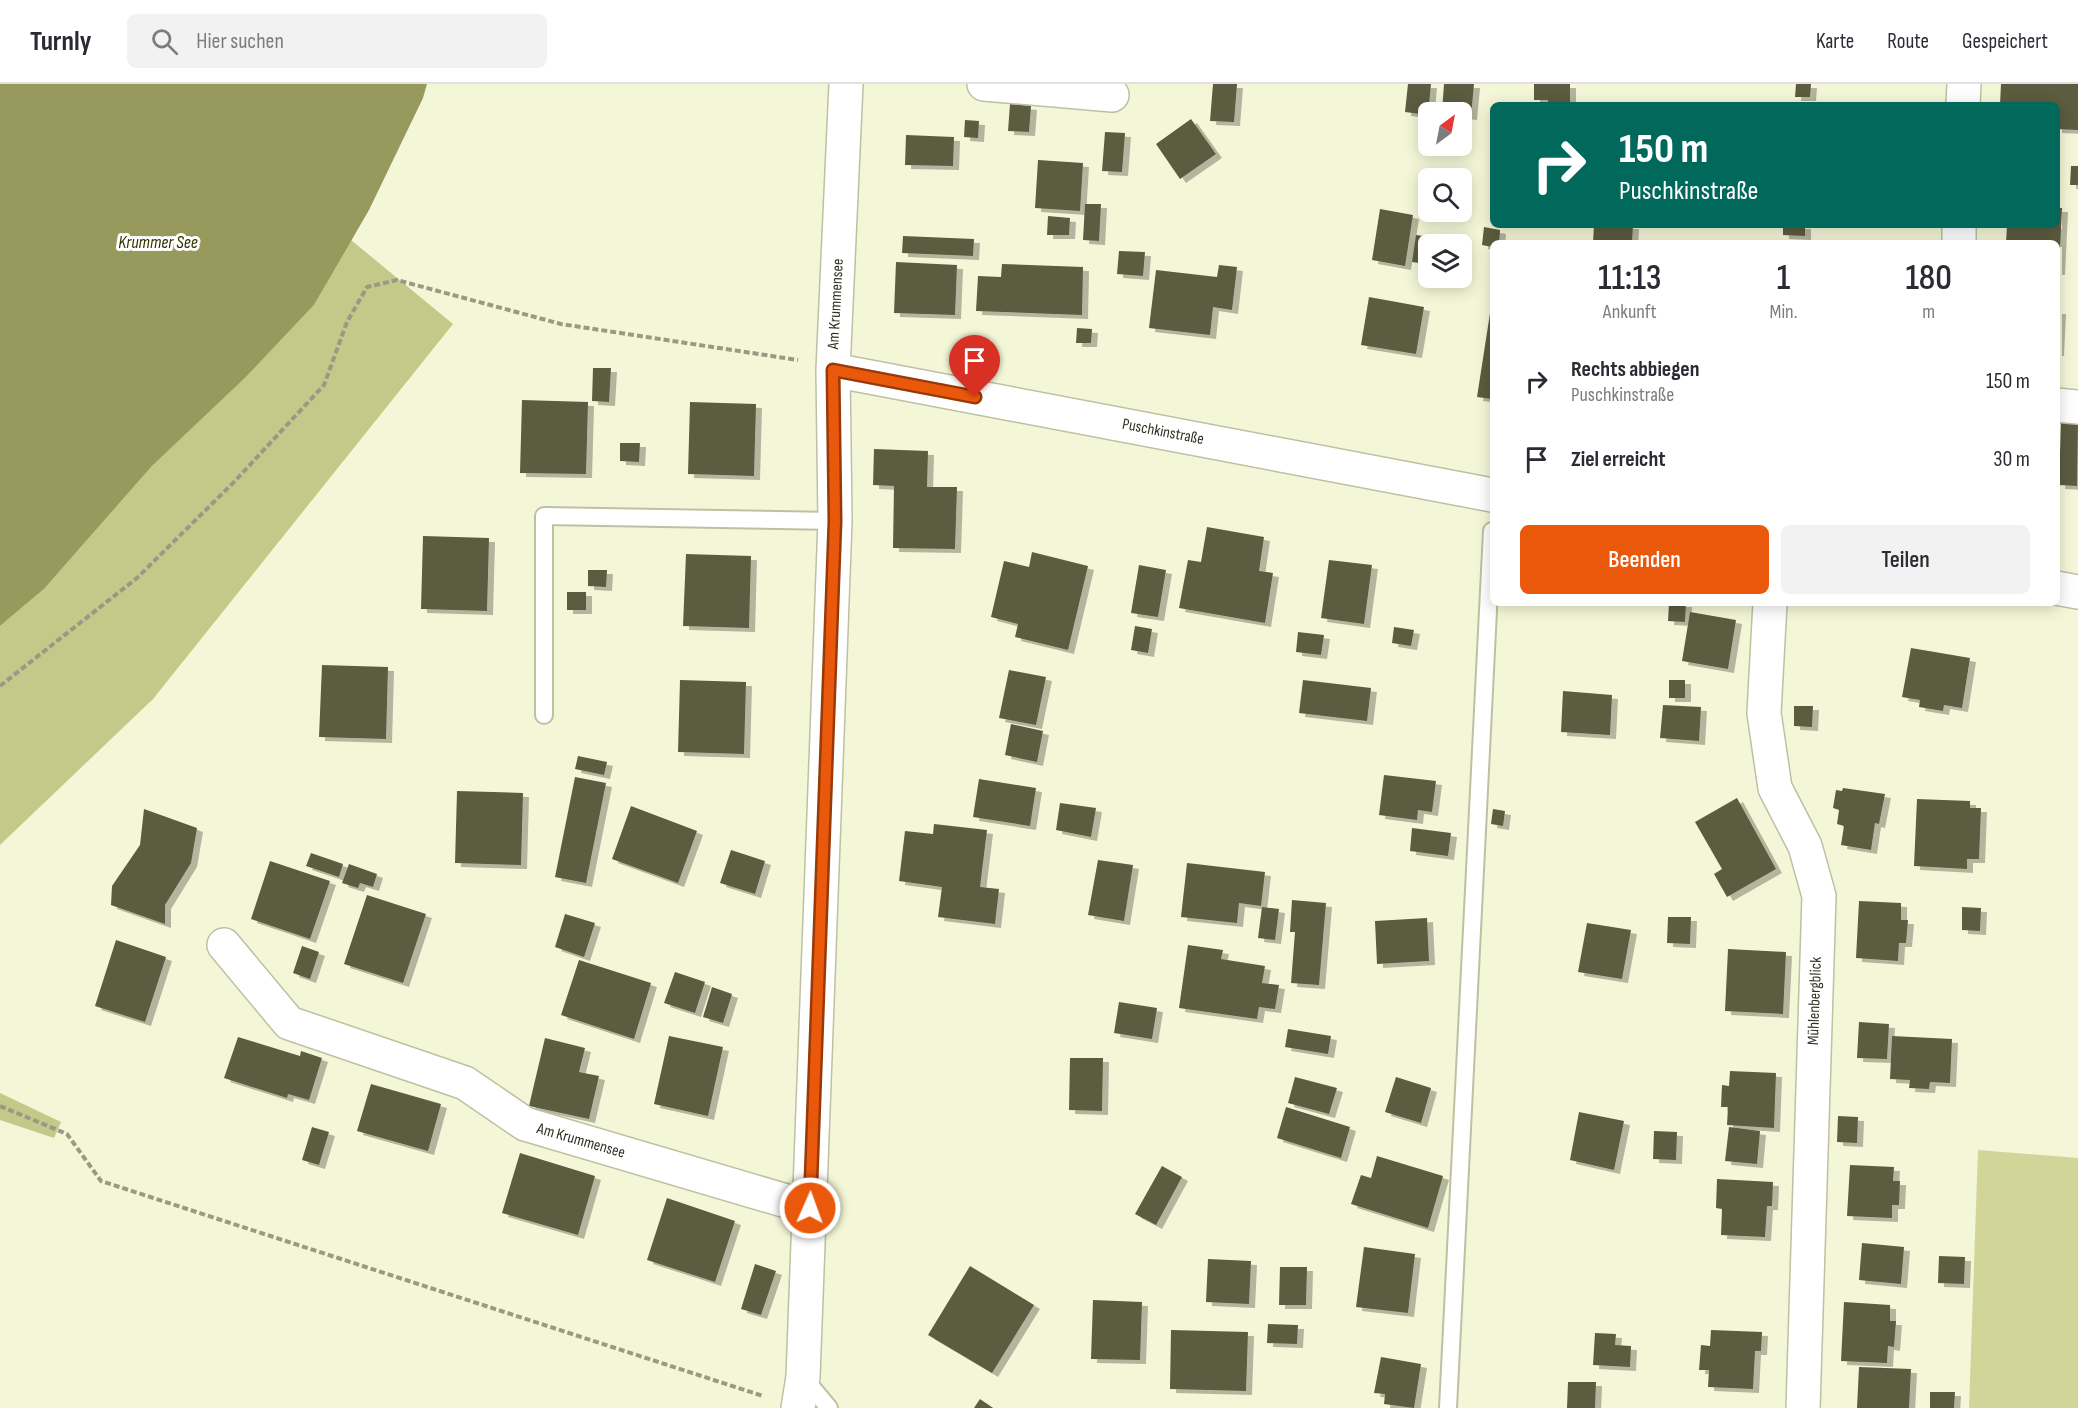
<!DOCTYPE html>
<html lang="de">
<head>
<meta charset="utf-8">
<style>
	:root { --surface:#fff; --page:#f2f2f3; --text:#2b2b33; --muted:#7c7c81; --line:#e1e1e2; --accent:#ea580c }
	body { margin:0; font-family:"Sofia Sans Condensed",sans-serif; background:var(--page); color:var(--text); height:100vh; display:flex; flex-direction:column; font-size:22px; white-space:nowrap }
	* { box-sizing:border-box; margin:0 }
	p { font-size:20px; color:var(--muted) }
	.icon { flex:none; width:33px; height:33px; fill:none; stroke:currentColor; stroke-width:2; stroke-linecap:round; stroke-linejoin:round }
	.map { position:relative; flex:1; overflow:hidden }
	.panel { position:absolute; left:1490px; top:156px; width:570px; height:366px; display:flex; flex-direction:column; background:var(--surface); border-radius:9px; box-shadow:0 3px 15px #0003 }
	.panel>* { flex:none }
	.hud { position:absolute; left:1490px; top:18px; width:570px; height:126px; border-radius:9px; box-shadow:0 3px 15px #0003; background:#00695c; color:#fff; overflow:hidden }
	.needle { width:39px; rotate:32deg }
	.buttons { position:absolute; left:1418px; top:18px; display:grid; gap:12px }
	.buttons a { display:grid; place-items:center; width:54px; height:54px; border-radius:9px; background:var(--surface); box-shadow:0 3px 15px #0003; font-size:30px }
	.pin { position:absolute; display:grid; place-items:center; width:51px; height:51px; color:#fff; margin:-62px -26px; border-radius:50% 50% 50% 0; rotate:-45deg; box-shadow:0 0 6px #0007 }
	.pin .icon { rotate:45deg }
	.me { position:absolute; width:66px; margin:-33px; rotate:2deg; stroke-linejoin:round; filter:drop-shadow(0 0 4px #0008) }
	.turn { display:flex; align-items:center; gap:21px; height:126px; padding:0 30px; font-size:27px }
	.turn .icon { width:78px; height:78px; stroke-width:2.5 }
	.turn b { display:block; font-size:42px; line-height:51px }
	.eta { display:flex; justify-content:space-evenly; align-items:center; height:102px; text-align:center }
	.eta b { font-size:36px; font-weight:600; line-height:42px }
	.primary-button { display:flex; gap:12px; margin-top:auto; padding:12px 30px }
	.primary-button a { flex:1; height:69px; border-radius:9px; background:var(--accent); color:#fff; font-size:24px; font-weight:600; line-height:69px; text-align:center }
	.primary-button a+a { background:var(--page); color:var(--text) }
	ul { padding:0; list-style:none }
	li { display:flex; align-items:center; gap:18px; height:78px; padding:0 30px }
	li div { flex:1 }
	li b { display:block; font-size:22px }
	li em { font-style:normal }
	header { display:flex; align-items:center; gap:36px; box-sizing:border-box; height:84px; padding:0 30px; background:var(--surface); border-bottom:2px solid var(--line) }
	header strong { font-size:28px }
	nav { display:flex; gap:33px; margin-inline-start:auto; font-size:21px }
	.search { width:420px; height:54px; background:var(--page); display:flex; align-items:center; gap:15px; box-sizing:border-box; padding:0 21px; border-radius:9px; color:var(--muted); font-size:22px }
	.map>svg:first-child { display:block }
</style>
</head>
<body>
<header>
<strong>Turnly</strong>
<div class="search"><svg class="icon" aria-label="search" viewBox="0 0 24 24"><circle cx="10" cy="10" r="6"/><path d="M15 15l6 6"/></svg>Hier suchen</div>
<nav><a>Karte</a><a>Route</a><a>Gespeichert</a></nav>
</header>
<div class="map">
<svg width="2078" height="1324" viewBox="0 0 2078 1324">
	<defs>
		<filter id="shadow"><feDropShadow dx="6" dy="4" stdDeviation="0" flood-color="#0004"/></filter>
	</defs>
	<rect width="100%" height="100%" fill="#f4f7d7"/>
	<path fill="#d1d597" d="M1978,1066L2078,1074V1324H1969Z"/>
	<path fill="#c4c889" d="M351,156L453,240L153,615L0,761V542L44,505L152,382L246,293L314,221Z
		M0,1009L61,1038L54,1054L0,1036Z"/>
	<path fill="#979a5c" d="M0,0H427L423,14L369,126L314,221L246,293L152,382L44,505L0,542Z"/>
	<path fill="#5b5c41" filter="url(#shadow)" d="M1213,0H1237L1234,38L1210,37Z
		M1408,0H1431L1428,31L1405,28Z
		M1444,0H1474L1471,32L1461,31V28H1442Z
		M1534,0H1570V21H1548V16H1534Z
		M1796,0H1811L1810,13H1795Z
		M2001,0H2078V46L2056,45V21H2000Z
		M1010,20L1031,22L1029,48L1008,47Z
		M1191,35L1216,70L1180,95L1156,60Z
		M965,36L979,37L978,54L964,53Z
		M1105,48L1125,49L1122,88L1102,87Z
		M906,51L954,53L953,82L905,81Z
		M1038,76L1083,79L1080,127L1035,124Z
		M2071,82H2078V101H2070Z
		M1085,120H1101L1099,157L1083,156Z
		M2056,124H2062L2059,187H2056V159H2006L2007,141H2056Z
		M1380,125L1413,131L1405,182L1372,176Z
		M1048,132L1070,134L1069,151H1047Z
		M1594,141H1633L1632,159H1593Z
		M1783,141H1805V152L1783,151Z
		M1484,143L1500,146L1499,159H1492V163L1482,161Z
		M1416,151L1445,155L1444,160H1428V180L1412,178Z
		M903,152L974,155L973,172L902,169Z
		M1119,167L1145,168L1143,192L1117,190Z
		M896,178L957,181L955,231L894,229Z
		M1002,180L1083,183L1082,231L976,227L978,192L1001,193Z
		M1219,181L1237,183L1232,226L1213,223L1210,251L1149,244L1156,186L1217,193Z
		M1369,213L1424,223L1416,270L1361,261Z
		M1491,223H1492V315L1477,313Z
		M2056,226H2060L2058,268H2056Z
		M1077,244L1092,245L1091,259H1076Z
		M593,284H611L609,318L592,317Z
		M522,316L588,318L586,390L520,389Z
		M690,318L756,320L754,392L688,390Z
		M2061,337L2078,338L2077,402L2059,401Z
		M620,359H640L639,378L620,377Z
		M874,365L928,367L927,403H957L955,465L893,464L894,402L873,401Z
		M1207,443L1264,453L1259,487L1273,489L1265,539L1179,524L1188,476L1201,478Z
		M423,452L489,454L487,527L421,525Z
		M1032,468L1088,482L1068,566L1015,553L1018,540L991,533L1004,477L1029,483Z
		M686,470L751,472L749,544L683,542Z
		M1329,476L1372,481L1364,540L1321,534Z
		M1139,481L1166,486L1158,533L1131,529Z
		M588,486H607L606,503L588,502Z
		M567,508H586V526H567Z
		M1669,519H1686L1685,538L1668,537Z
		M1690,528L1736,536L1728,585L1682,577Z
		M1135,542L1152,545L1148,569L1131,566Z
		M1394,543L1414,546L1411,562L1392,559Z
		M1298,548L1324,551L1321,571L1296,568Z
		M1911,564L1970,574L1962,624L1944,621L1943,627L1919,623L1920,616L1902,613Z
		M322,581L388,583L386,655L319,653Z
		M1009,586L1046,593L1036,641L999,634Z
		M680,596L746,598L744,670L678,668Z
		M1303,596L1371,604L1367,637L1299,629Z
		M1669,596H1685V614H1669Z
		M1563,607L1612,611L1610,651L1561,648Z
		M1663,621L1701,623L1699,657L1660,654Z
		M1794,622H1813L1812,643L1794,642Z
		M1011,640L1043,647L1037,678L1005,671Z
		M578,672L607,678L604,691L575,685Z
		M1384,691L1436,697L1432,728L1418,726L1417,736L1379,731Z
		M575,693L606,699L586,799L555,793Z
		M979,695L1036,704L1030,742L973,733Z
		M1843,704L1885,710L1879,740L1875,739L1871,766L1841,761L1844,742L1837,740L1839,726L1833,724L1836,706L1842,707Z
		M457,707L523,709L521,781L455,779Z
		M1737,714L1776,785L1727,813L1714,790L1722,785L1695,738Z
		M1917,715L1970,717V724H1981L1979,775H1967V785L1914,782Z
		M1060,719L1096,724L1091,753L1056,746Z
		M631,722L697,747L678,799L612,775Z
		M144,725L197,744L191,779L165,821V840L111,821L112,802L140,761Z
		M1493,725L1505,727L1503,742L1491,740Z
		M934,740L987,746L980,803L999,805L995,840L938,833L942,803L899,797L905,747L933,750Z
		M1412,744L1451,749L1448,772L1410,767Z
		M731,766L765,777L755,810L720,799Z
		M311,769L343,780L339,793L306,782Z
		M1098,776L1133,781L1124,837L1088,831Z
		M270,777L330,797L310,855L251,835Z
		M1187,779L1265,788L1261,822L1239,819L1237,839L1181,833Z
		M349,780L377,790L373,803L360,799L358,804L342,799Z
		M367,811L426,830L403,899L344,880Z
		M1292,816L1326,819L1319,901L1291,899L1295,848H1290Z
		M1859,817L1901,819V836H1908L1906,859H1899L1898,877L1856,874Z
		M1262,823L1279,825L1275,856L1258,854Z
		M1962,823L1981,824L1980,847L1962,846Z
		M565,830L595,839L584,873L555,863Z
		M1668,833H1691L1690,860L1667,859Z
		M1427,834L1429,877L1377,880L1375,837Z
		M1587,839L1631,846L1622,895L1578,888Z
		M116,856L166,873L145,938L95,922Z
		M1188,861L1223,866L1221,875L1265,882L1262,899L1279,901L1275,925L1259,923L1257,935L1179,924Z
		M302,862L319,868L310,895L293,889Z
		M1728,865L1786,868L1783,930L1725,927Z
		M579,876L651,899L634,955L561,931Z
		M675,888L705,898L695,929L664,919Z
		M712,903L732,910L723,939L703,933Z
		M1119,918L1157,924L1152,955L1114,949Z
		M1859,938L1889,940L1887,975L1857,974Z
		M1288,945L1331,952L1328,970L1285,963Z
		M669,952L723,963L708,1032L654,1020Z
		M1892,952L1952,955L1950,999L1930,998L1929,1005L1909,1004L1910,996L1890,995Z
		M238,953L300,972L301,967L322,974L309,1016L288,1010L287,1014L224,994Z
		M545,954L585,964L579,988L599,992L589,1035L529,1022Z
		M1070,974H1103L1102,1027L1069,1026Z
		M1730,987L1776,989L1774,1044L1727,1041L1728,1023H1721L1722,1001L1729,1002Z
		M1295,993L1337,1004L1329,1030L1288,1019Z
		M1396,993L1431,1004L1421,1039L1385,1028Z
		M371,1000L441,1020L428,1067L357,1047Z
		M1286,1023L1350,1043L1341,1074L1277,1054Z
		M1579,1028L1624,1037L1614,1086L1570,1076Z
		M1838,1032L1858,1033L1857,1059L1837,1058Z
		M312,1043L329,1048L319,1081L302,1076Z
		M1729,1043L1760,1047L1757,1080L1725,1077Z
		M1654,1047L1677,1048L1676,1076L1653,1075Z
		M520,1069L595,1092L578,1151L502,1129Z
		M1377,1072L1443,1092L1428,1144L1351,1120L1361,1091L1371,1094Z
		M1850,1081L1894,1083L1893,1097H1900L1899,1121H1892V1134L1847,1132Z
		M1162,1082L1182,1093L1156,1141L1135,1130Z
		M1717,1095L1773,1098L1772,1122H1767L1765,1153L1721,1151L1722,1125L1716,1124Z
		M667,1114L735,1137L715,1198L647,1176Z
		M1862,1159L1904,1163L1901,1200L1859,1196Z
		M1364,1163L1415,1170L1408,1229L1356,1223Z
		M1939,1172L1965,1173L1964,1200L1938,1199Z
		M1208,1175L1251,1177L1249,1220L1206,1218Z
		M755,1180L776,1187L761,1231L741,1225Z
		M970,1182L1034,1221L992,1289L928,1251Z
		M1280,1183H1307L1306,1221H1279Z
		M1093,1216L1142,1218L1140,1276L1091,1275Z
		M1844,1218L1890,1221V1237H1896L1894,1263L1888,1262L1887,1279L1841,1277Z
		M1268,1240L1298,1241L1297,1260L1267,1259Z
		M1171,1246L1248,1248L1246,1307L1170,1305Z
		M1711,1246L1762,1248L1761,1267H1755L1753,1305L1708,1303L1709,1286H1699L1701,1261L1710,1262Z
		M1595,1249L1616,1250L1615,1261L1631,1262L1630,1283L1593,1281Z
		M1381,1273L1421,1280L1414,1324L1384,1320L1385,1310L1374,1309Z
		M1859,1283L1911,1285L1909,1324H1857Z
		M1568,1298H1596L1595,1324H1567Z
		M1930,1308H1955L1954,1324H1930Z
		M980,1315L993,1324H974Z"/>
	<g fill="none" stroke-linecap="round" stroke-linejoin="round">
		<g stroke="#bec0a2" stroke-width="20">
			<path id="service" d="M544,631V432L835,437
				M803,1293L829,1324
				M1448,1324L1492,447"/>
		</g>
		<g stroke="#bec0a2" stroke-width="36">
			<path id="minor" d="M984,0L1112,11
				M1963,21L1964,0
				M1959,159V141
				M833,286L1492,411
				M2056,321L2078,323
				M2056,504L2078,508
				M1770,519L1764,629L1775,704L1805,762L1819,812L1803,1324
				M224,861L289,939L465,999L525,1040L810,1124
				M798,1324L803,1293L835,437L833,286L846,0"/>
		</g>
		<path stroke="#989a84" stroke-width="4" stroke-dasharray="6 3" stroke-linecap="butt" d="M0,602L137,494L234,398L324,301L347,238L367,203L397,196L561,240L798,276
			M0,1022L67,1050L101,1097L763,1312"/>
		<use href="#service" stroke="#fff" stroke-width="16"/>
		<use href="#minor" stroke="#fff" stroke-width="33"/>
	</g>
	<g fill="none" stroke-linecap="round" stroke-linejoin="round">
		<g stroke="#983908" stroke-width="15">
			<path id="route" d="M810,1124L835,437L833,286L975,313"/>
		</g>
		<use href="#route" stroke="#ea580c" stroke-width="10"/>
	</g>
	<g text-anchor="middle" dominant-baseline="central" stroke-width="6" stroke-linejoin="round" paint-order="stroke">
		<g font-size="16" fill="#303125" stroke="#fff">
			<text transform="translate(836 220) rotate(-87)">Am Krummensee</text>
			<text transform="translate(1163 348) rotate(11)">Puschkinstraße</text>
			<text transform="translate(1815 917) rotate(-88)">Mühlenbergblick</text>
			<text transform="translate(581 1057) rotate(16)">Am Krummensee</text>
		</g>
		<g font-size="18" font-style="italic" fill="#323400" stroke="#fff">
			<text x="158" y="158">Krummer See</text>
		</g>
	</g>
</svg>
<div class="buttons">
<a><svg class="needle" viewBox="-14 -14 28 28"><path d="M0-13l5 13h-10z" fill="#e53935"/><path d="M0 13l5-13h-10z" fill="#7c7c81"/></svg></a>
<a><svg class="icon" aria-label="search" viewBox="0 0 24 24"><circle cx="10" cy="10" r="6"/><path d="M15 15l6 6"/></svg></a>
<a><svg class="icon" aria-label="layers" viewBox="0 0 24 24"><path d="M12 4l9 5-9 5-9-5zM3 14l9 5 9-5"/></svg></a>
</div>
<div class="pin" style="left:975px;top:313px;background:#d93025"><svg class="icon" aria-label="arrive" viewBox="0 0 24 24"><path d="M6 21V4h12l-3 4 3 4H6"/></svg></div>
<svg class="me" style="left:810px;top:1124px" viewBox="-20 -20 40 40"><circle r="17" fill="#ea580c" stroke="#fff" stroke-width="3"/><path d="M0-11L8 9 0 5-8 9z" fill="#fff"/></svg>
<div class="hud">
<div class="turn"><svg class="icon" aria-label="right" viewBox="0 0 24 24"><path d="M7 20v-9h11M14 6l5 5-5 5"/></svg><div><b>150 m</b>Puschkinstraße</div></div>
</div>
<section class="panel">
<div class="eta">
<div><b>11:13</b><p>Ankunft</p></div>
<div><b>1</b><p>Min.</p></div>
<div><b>180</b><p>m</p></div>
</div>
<ul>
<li><svg class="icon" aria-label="right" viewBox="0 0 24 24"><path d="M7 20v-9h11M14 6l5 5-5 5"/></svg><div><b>Rechts abbiegen</b><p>Puschkinstraße</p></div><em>150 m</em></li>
<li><svg class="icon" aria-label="arrive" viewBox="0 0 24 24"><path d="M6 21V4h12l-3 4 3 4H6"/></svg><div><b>Ziel erreicht</b></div><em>30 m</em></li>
</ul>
<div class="primary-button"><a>Beenden</a><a>Teilen</a></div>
</section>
</div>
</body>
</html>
